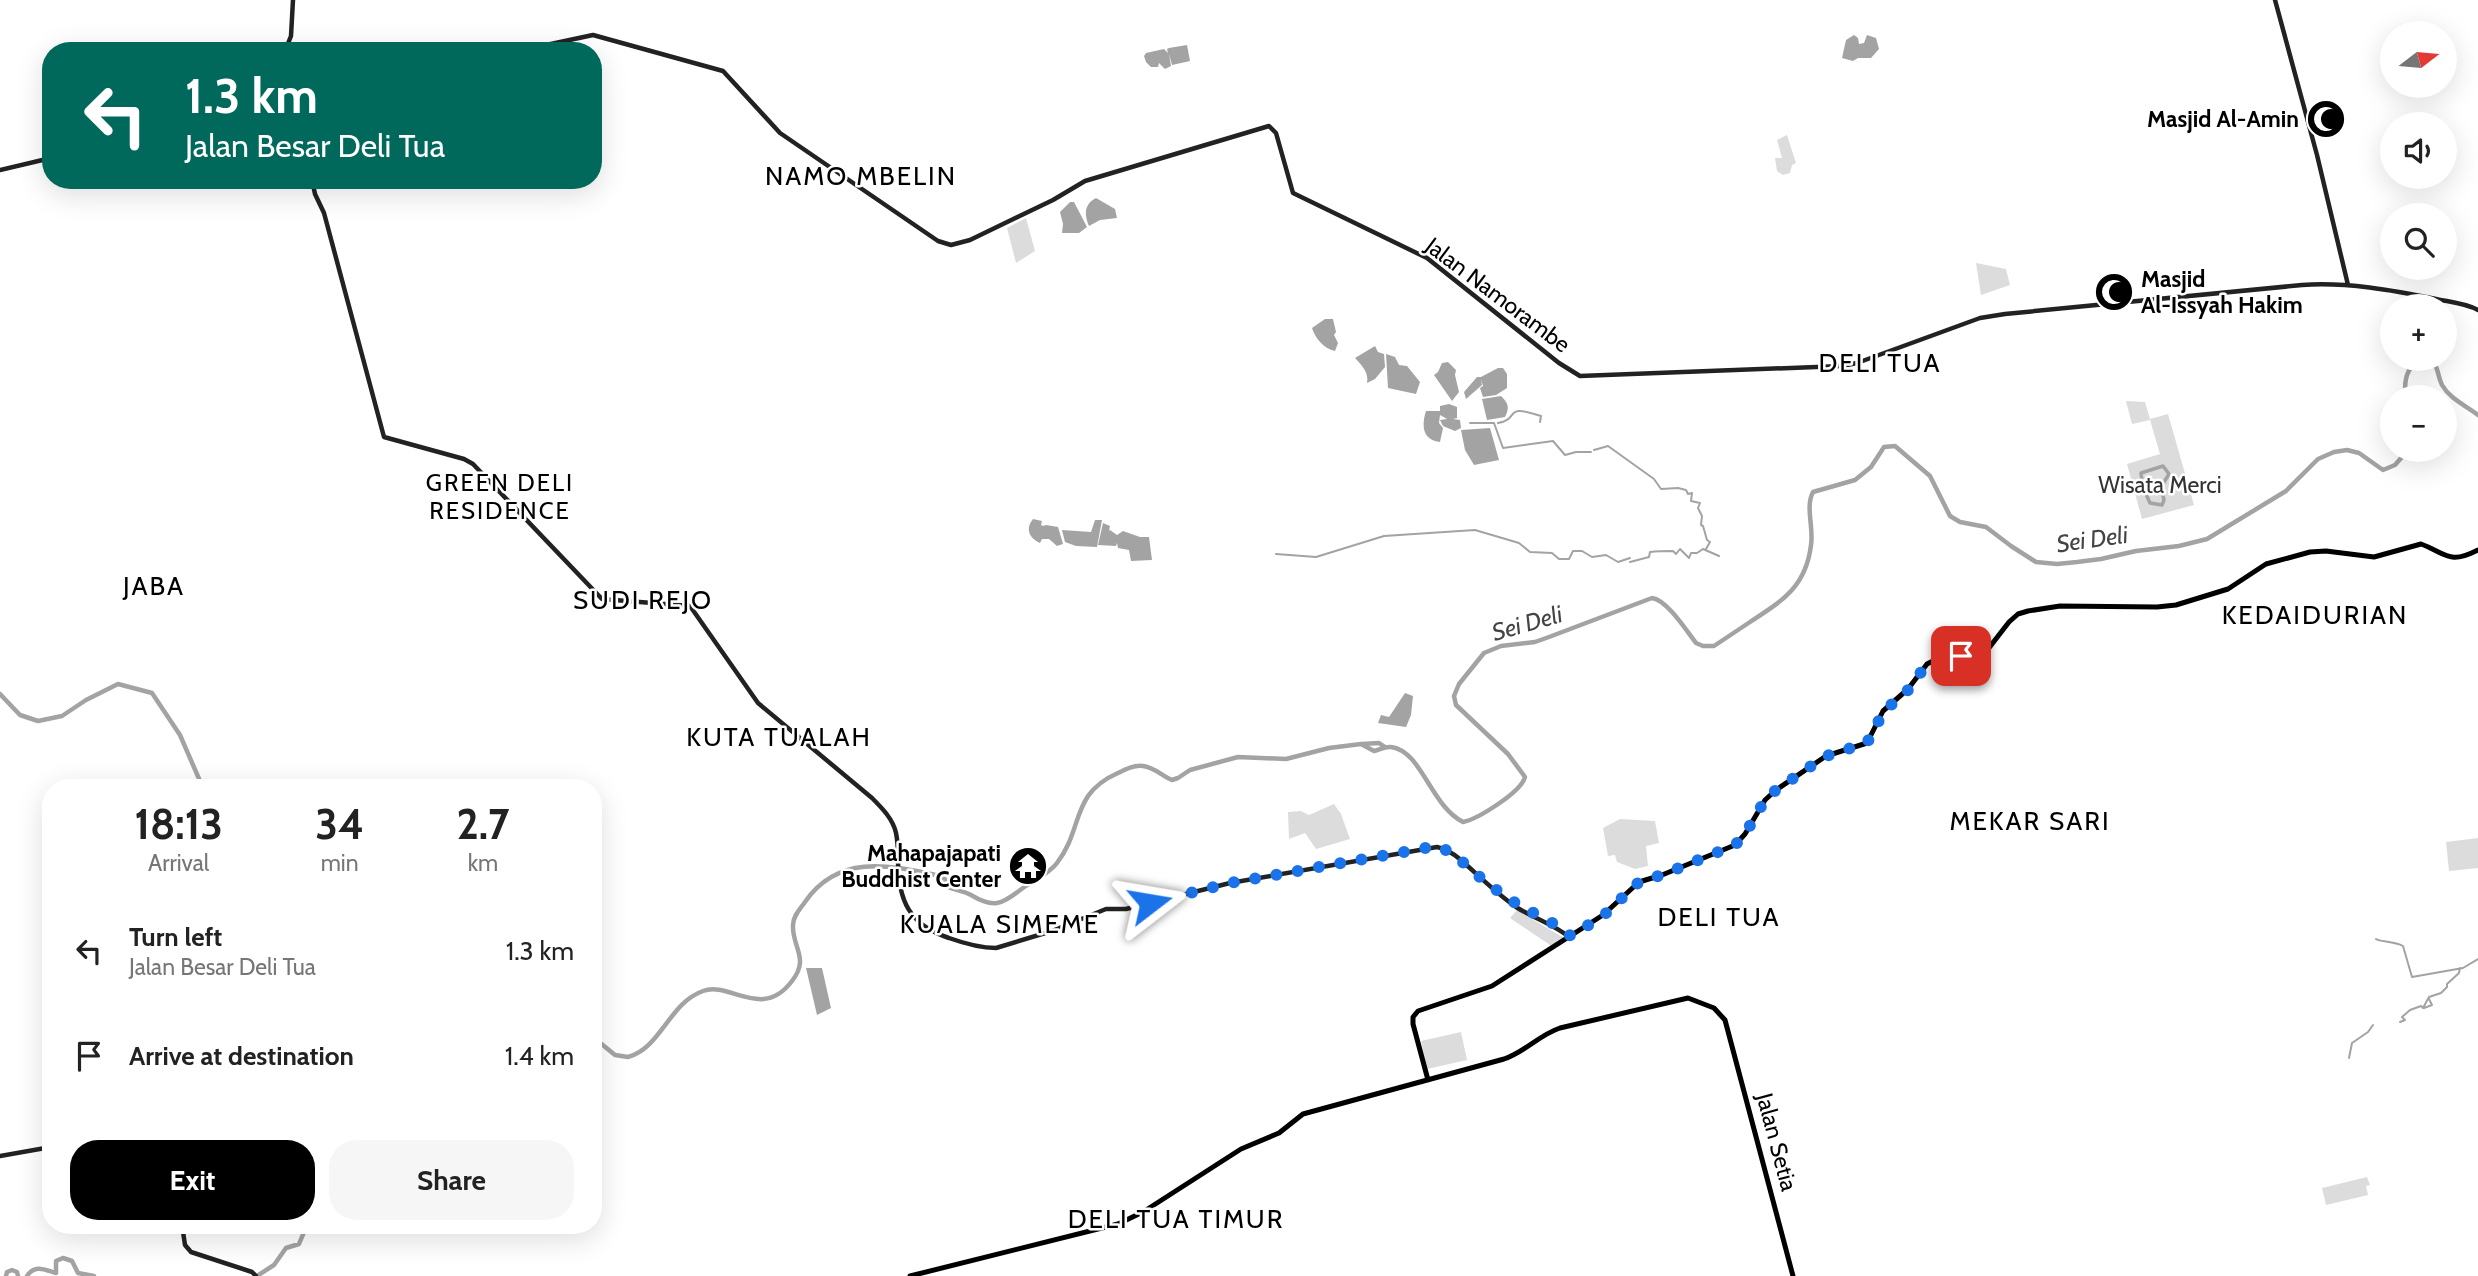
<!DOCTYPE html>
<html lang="en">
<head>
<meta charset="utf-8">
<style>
	:root { --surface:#fff; --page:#f6f6f6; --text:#222; --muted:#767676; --accent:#000 }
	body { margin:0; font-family:Cabin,sans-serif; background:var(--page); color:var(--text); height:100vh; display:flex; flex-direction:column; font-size:26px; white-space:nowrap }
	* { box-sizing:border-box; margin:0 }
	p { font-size:23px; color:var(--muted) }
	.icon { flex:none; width:38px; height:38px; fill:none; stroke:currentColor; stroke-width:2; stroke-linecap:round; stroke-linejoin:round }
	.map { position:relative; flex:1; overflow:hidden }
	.details { position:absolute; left:42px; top:779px; width:560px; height:455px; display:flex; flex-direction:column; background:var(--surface); border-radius:28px; box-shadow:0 7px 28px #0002 }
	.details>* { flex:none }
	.top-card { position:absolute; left:42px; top:42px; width:560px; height:147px; border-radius:28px; box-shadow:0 7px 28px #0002; background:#00695c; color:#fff; overflow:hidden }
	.needle { width:46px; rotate:74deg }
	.fabs { position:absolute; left:2380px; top:21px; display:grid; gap:14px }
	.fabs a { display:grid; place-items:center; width:77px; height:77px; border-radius:50%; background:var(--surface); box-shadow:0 7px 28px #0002; font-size:35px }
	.pin { position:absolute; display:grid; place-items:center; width:60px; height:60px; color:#fff; margin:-30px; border-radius:14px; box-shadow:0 4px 10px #0006 }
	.me { position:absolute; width:77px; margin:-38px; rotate:76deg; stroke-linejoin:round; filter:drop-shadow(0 0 5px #0008) }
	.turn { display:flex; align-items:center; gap:24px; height:147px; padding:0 28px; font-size:32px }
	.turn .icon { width:91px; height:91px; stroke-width:2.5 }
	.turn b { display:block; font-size:49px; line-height:60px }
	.eta { display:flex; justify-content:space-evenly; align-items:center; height:119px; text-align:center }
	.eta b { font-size:42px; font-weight:700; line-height:49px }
	.cta { display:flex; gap:14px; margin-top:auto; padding:14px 28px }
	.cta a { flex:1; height:80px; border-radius:28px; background:var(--accent); color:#fff; font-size:28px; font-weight:700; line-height:80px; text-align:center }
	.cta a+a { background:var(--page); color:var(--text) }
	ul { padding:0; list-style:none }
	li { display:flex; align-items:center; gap:21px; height:105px; padding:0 28px }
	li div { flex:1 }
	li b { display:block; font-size:26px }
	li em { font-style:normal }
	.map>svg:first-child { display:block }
</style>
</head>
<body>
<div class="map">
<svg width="2478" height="1276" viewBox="0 0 2478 1276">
	<rect width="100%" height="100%" fill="#fff"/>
	<path fill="#dcdcdc" d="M1787,135L1796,163L1792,165L1790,173L1783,175L1777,171L1775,158H1782L1777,140Z
		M1026,218L1035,251L1016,263L1007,228Z
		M1976,263L2006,269L2010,285L1981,295Z
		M2126,401L2145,402L2150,419L2168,414L2194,505L2142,519L2127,464L2160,454L2150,420L2132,424Z
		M1334,804L1341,814L1350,839L1316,849L1305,833L1289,839L1288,812L1301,811L1309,815Z
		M1620,819L1655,821L1659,843L1646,846L1648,866L1635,869L1617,862L1615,855L1608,856L1603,828Z
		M2478,838V868L2449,871L2446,842Z
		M1517,910L1564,938L1553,947L1510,918Z
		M1461,1032L1467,1060L1427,1069L1421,1041Z
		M2367,1177L2370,1185L2366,1186L2368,1195L2326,1205L2322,1188Z"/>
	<path fill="#a3a3a3" d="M1854,35L1858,38L1859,44L1864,43L1867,35L1876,38L1879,49L1871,58H1858L1853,61L1842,58L1846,40Z
		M1187,45L1190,61L1172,65L1169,54L1171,66L1165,69L1159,63L1158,67H1151L1146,62L1144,56L1146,53L1164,49L1168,53L1167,49L1169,48Z
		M1096,198L1115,209L1117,218L1100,220L1089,226C1084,215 1084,204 1096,198Z
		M1070,202H1074L1087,227L1079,233H1062L1063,224L1060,212Z
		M1325,319H1333L1336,332L1334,335L1338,343L1335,351C1324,349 1315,338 1312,328Z
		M1375,346L1378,352L1384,354L1385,367L1375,379L1367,383C1369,372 1362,366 1355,358Z
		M1386,354L1395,357L1399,365L1407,366L1420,382L1416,394L1388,388Z
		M1448,362L1456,370L1455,375L1459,392L1452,401L1434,375L1438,372L1442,363Z
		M1498,368H1503L1507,374V388L1496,395L1483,397L1480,388L1483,386L1481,379L1482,385L1466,399L1464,392L1477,377H1481Z
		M1501,396C1508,403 1510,407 1505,417L1487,420L1482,399Z
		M1449,404L1457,407V418L1453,419L1460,420L1461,428L1455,431L1443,426L1440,420L1447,419L1440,415L1439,423L1443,428L1440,442C1423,440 1421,427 1426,411H1440V413V406Z
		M1490,428L1499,460L1474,465L1465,450L1461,430Z
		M1033,519L1042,521L1041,525L1043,526L1046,525L1058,527L1063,544L1057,546L1049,539H1042L1040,543C1029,538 1025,529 1033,519Z
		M1095,520H1102L1097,547L1076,546L1065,542L1062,530L1091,532Z
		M1103,523L1110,526L1109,531L1110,530L1117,535L1123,531L1140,537H1149L1152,560L1131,561L1129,550L1118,548L1117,543L1116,546L1098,545Z
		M1405,693L1413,696L1411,715L1406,727L1378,723L1381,715L1389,717Z
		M806,968H822L831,1008L817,1015Z"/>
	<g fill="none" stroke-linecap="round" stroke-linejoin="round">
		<path stroke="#a3a3a3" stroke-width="2" d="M1470,423H1494L1503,448L1553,441L1565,455L1576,452H1591
			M1498,423C1521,419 1502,403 1541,416L1540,422
			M1594,450L1608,446L1654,479L1661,489L1678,488L1686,490L1688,494L1692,493L1691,501L1700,503L1698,508L1702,516L1701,525L1703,526L1707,540L1710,542L1706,549
			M1276,554L1316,557L1384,536L1475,530L1519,543L1530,552L1552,553L1559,559H1569L1573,551H1582L1592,557L1606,555L1618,562L1630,558
			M1630,562L1649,557L1650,552C1659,551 1666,551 1673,551L1676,554L1680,549L1689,558L1691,553H1697L1703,549L1719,556
			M2376,939C2380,942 2394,941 2403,946L2412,977L2463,968L2478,959
			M2424,1008L2432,1005L2429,999
			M2400,1022L2405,1020L2402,1017L2410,1010L2421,1006L2423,1008L2429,997L2441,993L2447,987V984L2459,973L2460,968
			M2349,1058L2352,1043L2368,1032L2373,1025"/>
		<path stroke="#a3a3a3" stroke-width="3.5" d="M2142,482L2141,473L2163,466L2169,474L2161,487L2164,500L2162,505L2150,503L2145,492"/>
		<path stroke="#a3a3a3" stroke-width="4.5" d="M2406,397C2403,379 2408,359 2430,359C2439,366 2437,375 2442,385C2450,399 2465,405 2478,415
			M0,694L20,715L38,721L62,716L86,700L118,684L152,693L180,735L203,788
			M1362,744L1379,743L1385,747
			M593,1037L615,1055L628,1057C661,1048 669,1003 703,991C730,981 762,1021 792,981C810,958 792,948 793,925C793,916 800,909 805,902C838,854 888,865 936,875L945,879L946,886C954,890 964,891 971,895C996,910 1002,903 1023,888C1034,880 1049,874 1057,863C1084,828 1070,794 1118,773C1126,769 1134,765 1143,766C1154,767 1162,776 1172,780L1178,778L1190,770L1238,757L1286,759L1329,748L1361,744L1374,751C1380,750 1385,746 1391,747C1422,751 1430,805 1463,822C1478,819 1521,792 1525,777L1508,754L1456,705L1454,696L1459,684L1484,653L1501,646L1535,642L1549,637L1652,598C1667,600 1686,630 1696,643L1703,646H1714C1726,638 1738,630 1750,622C1782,601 1806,587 1811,545C1814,528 1805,507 1813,492L1855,480L1871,467L1884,447L1895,446L1930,476L1950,516L1960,522L1986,527L2011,546L2036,562L2057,564L2077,562L2101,559L2136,551L2179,546L2207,539L2286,491L2318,459L2334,452L2347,450L2359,453L2383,470L2395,465L2408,450
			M6,1276L7,1272L12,1270L17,1272L18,1276
			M27,1276C35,1264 45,1270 56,1273V1261L63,1258L72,1261L78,1273L94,1276
			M257,1276L274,1265L286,1248L299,1244L307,1225"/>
		<path stroke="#222" stroke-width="4.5" d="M2275,0L2317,155L2348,285
			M285,51L291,36L293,0
			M518,51L593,35L723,71L780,133L938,241L951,245L970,240L1053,200L1085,181L1269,126L1276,133L1293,193L1427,258L1559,363L1580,376L1842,366L1857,363L1980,318L2005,314L2302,285C2347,282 2392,290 2436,299C2450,302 2465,303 2478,310
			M0,170L51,158
			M312,180L315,194L324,213L384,437L464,459L473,464L602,599L690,606L758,703L872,798C882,808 893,819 896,833C898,842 898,851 898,860C898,900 909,925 949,938C963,943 981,948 996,948L1052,931L1106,909H1126L1230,883L1437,847C1447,849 1454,854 1461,860C1479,876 1496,893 1516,907C1533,918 1553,924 1569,937
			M0,1156L51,1147
			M182,1225L185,1245L191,1252L252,1272L256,1276"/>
		<path stroke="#000" stroke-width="5" d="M1428,1080L1413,1024V1017L1418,1011L1492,986L1603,915L1639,882L1662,875L1735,845L1745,834L1765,800L1776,790L1826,756L1867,743L1883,711L1908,689L1927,664L1935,660L1985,653L2009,622L2018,614L2028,611L2060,606L2157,607L2176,605L2228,589L2266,564L2310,552L2326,551L2374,557L2421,544C2447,554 2449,565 2478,550
			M910,1276L1118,1224L1143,1212L1241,1149L1279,1133L1303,1114L1504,1059C1525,1052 1539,1035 1560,1028L1688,998L1714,1008L1725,1020L1793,1276"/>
	</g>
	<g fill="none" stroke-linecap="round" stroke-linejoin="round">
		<path stroke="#1a73e8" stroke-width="12" stroke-dasharray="0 21.6" d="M1150,903L1230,883L1437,846L1452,853L1488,884L1517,904L1558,926L1571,936L1604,915L1639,882L1662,875L1735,845L1745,834L1765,800L1776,790L1826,756L1867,743L1884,711L1908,690L1927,664L1935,660L1961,656"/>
	</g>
	<defs>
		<g id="mosque-disc" transform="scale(2.0125)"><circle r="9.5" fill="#000" stroke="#fff"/><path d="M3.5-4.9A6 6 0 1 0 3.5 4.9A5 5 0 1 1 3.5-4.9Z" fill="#fff"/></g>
		<g id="temple-disc" transform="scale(2.0125)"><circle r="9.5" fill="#000" stroke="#fff"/><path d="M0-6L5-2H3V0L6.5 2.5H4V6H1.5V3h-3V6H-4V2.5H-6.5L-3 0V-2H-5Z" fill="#fff"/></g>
	</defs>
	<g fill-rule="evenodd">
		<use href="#mosque-disc" x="2326" y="119"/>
		<use href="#mosque-disc" x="2114" y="292"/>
		<use href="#temple-disc" x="1028" y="866"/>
	</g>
	<g text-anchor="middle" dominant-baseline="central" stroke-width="5" stroke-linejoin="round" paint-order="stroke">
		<g font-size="23" font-weight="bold" fill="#000" stroke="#fff" text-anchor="end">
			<text x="2299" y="119">Masjid Al-Amin</text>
			<text x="2141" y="279" text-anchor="start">Masjid<tspan x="2141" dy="26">Al-Issyah Hakim</tspan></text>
			<text x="1001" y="853">Mahapajapati<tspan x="1001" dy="26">Buddhist Center</tspan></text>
		</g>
		<g font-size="23" fill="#000" stroke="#fff">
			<text transform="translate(1498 295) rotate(37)">Jalan Namorambe</text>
			<text transform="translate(1777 1142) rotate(75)">Jalan Setia</text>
		</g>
		<g font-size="23" fill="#333" stroke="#fff">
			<text x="2160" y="485">Wisata Merci</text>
		</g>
		<g font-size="24" letter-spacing="2" fill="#000" stroke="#fff">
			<text x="500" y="482">GREEN DELI<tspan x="500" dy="28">RESIDENCE</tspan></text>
		</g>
		<g font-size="24" font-style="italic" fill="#444" stroke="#fff">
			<text transform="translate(2092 539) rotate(-8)">Sei Deli</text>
			<text transform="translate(1527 623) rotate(-16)">Sei Deli</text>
		</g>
		<g font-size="26" letter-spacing="2" fill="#000" stroke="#fff">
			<text x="861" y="176">NAMO MBELIN</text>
			<text x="1880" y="363">DELI TUA</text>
			<text x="154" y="586">JABA</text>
			<text x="643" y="600">SUDI REJO</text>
			<text x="2315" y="615">KEDAIDURIAN</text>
			<text x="779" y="737">KUTA TUALAH</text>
			<text x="2030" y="821">MEKAR SARI</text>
			<text x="1719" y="917">DELI TUA</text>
			<text x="1000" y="924">KUALA SIMEME</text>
			<text x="1176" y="1219">DELI TUA TIMUR</text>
		</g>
	</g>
</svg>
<div class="fabs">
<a><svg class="needle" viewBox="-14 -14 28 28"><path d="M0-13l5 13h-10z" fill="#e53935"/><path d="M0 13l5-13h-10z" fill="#767676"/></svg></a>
<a><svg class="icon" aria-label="sound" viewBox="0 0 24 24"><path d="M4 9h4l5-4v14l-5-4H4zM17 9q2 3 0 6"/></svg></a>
<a><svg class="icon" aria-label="search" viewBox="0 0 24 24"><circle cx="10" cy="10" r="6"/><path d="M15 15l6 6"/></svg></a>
<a>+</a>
<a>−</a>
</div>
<div class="pin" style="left:1961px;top:656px;background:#d93025"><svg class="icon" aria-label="arrive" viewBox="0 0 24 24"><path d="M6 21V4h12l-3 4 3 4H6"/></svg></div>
<svg class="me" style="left:1150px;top:903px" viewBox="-20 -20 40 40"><path d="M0-17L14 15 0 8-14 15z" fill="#1a73e8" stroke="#fff" stroke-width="4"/></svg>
<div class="top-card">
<div class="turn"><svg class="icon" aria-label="left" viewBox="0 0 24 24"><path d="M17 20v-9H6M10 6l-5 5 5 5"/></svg><div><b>1.3 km</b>Jalan Besar Deli Tua</div></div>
</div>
<section class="details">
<div class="eta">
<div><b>18:13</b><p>Arrival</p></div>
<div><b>34</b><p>min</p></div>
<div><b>2.7</b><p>km</p></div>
</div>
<ul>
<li><svg class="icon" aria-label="left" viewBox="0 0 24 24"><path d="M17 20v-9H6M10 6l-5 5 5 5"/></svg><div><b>Turn left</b><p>Jalan Besar Deli Tua</p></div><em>1.3 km</em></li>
<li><svg class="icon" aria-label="arrive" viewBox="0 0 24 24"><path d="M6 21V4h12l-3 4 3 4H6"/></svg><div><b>Arrive at destination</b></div><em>1.4 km</em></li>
</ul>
<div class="cta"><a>Exit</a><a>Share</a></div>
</section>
</div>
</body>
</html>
